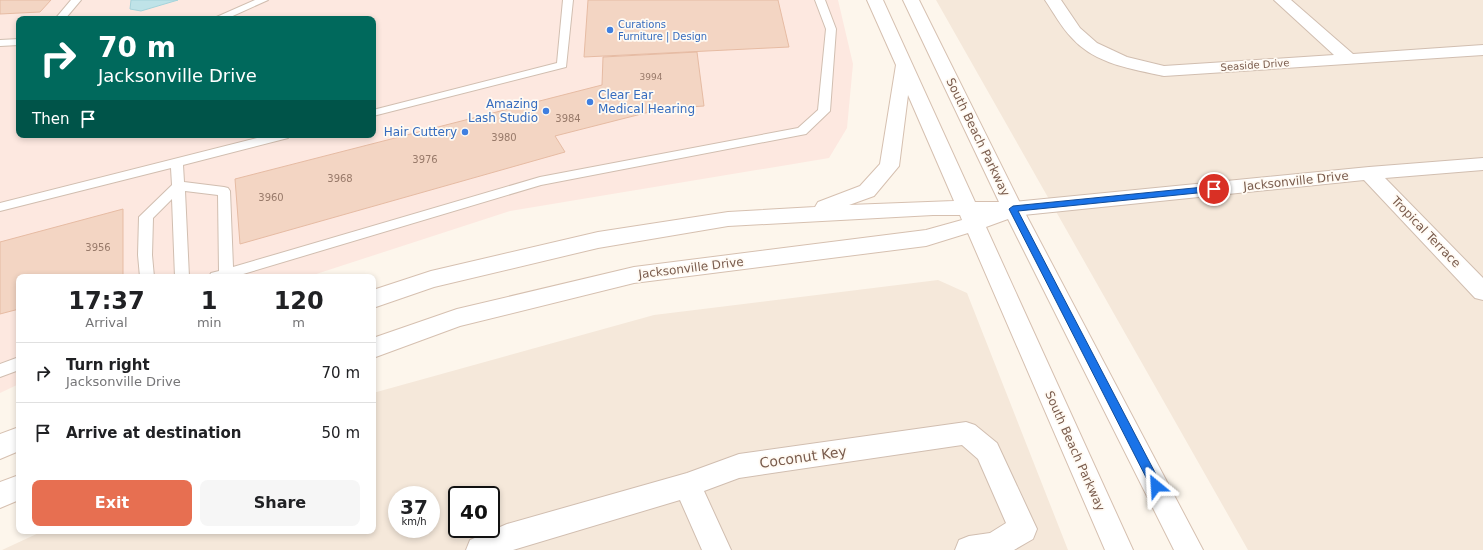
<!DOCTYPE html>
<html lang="en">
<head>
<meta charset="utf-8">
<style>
	:root { --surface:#fff; --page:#f6f6f6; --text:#202124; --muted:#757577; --line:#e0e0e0; --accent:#e76f51 }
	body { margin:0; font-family:"DejaVu Sans",sans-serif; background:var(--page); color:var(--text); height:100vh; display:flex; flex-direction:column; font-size:15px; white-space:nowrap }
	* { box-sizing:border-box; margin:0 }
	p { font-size:13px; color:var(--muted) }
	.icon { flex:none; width:22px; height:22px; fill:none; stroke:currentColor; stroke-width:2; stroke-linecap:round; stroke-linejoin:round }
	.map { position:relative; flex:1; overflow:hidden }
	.drawer { position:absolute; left:16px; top:274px; width:360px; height:260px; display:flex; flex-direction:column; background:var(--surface); border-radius:8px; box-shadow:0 2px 6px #0003 }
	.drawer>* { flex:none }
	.hud { position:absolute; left:16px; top:16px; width:360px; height:122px; border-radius:8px; box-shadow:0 2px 6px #0003; background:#00695c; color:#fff; overflow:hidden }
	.speed { position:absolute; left:388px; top:486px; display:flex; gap:8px; font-size:20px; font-weight:700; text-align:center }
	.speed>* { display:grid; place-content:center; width:52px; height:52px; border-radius:50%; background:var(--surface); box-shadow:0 2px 6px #0003; line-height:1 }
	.speed small { font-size:10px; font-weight:400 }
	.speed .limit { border:2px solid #111; border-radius:6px; background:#fff; color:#111 }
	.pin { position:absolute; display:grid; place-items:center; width:34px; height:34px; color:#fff; margin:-17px; border:2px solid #fff; border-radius:50%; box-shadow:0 1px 4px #0007 }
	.me { position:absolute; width:44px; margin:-22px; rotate:333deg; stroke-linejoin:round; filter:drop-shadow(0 0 3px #0008) }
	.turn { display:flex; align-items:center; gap:14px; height:84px; padding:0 16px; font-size:18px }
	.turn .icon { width:52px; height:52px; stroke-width:2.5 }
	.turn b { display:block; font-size:28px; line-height:34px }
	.then { display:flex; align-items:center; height:38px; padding:0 16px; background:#0003; gap:8px; font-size:15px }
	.eta { display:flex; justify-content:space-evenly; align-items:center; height:68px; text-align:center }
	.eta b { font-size:24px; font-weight:800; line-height:28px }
	.button { display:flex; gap:8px; margin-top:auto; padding:8px 16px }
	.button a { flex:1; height:46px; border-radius:8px; background:var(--accent); color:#fff; font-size:16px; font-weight:800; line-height:46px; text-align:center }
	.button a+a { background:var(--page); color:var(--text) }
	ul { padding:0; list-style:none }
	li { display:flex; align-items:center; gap:12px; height:60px; padding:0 16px; border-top:1px solid var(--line) }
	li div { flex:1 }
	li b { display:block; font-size:15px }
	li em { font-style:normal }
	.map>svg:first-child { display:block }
</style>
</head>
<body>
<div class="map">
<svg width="1483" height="550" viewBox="0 0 1483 550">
	<rect width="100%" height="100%" fill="#fdf6ec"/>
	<path fill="#f5e8da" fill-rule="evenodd" d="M936,0H1483V550H1248Z
		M938,280L967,293L1068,550H2L43,531H373V393L654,315ZM397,495H431V529H397ZM457,495H491V529H457Z"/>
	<path fill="#fde8e0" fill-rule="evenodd" d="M0,0H838L853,64L847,128L829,158L510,211L307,277H19V384L0,393ZM19,19H373V135H19Z"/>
	<path fill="#bfe3e8" stroke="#a5d3da" d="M131,0H178L141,11L130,9Z"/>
	<path fill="#f3d5c3" stroke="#e6bba3" d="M0,0H51L40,12L0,14Z
		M588,0H778L789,47L584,57Z
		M697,52L704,106L661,109L555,136L565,152L240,244L235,179L602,85L603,57Z
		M123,209V277H19V309L0,314V242Z"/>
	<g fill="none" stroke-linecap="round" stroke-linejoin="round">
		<g stroke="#d1beb0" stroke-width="2">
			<path id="lane" d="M71,0H81L65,19H55Z
				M255,0H268L226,19H212Z
				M563,0H573L566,67L373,116V110L557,63Z
				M815,0H825L836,29L830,111L806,134L541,185L233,277H209L211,273L219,271L218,195L185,191L189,277H175L172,199L153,218L152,255L154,277H140L138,255L139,217L172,185L171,168L0,211V203L269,135H290L288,138L183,165L184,182L224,187L228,188L230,191L233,267L540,177L798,128L818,110L826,29Z
				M19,39V45L0,46V40Z
				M19,357V370L0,377V364Z"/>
		</g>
		<g stroke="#d1beb0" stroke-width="2">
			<path id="street" d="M1045,0H1061L1080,28L1097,43L1127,57L1164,66L1334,55L1274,0H1291L1353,54L1483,45V55L1164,76C1132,69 1095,64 1072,38C1061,27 1054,13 1045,0Z
				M1483,158V170L1385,178L1483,278V300L1475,298L1364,180L1013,216L1006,214L1003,209L1006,204L1013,202L1369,167Z
				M966,422L975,425L997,443L1037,529L1033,539L1014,550H955L959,540L969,536L990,533L1006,523L978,459L962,445L739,478L704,491L731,550H702L680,500L513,550H466L470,540L507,524L687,473L739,454Z"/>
		</g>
		<g stroke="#d6c0b0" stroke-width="2">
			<path id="secondary" d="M867,0H883L975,202H999L903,0H919L1023,209L1203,550H1174L1008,219L986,227L1133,550H1105L968,233L926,246L634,283L460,326L373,358V338L457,309L634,267L926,230L962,220L960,215H933L728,226L598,248L434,287L373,308V290L431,271L598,232L728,212L815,207L818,202L860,186L880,164L896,65ZM908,95L954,201L849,205L874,196L899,166Z
				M19,427V451L0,459V434Z
				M19,475V500L0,508V482Z"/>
		</g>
		<use href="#lane" fill="#fff" fill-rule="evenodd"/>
		<use href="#street" fill="#fff" fill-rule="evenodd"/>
		<use href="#secondary" fill="#fff" fill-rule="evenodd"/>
	</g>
	<path fill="#1a73e8" stroke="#114b97" d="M1214,186L1217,187V191L1018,211L1160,482L1161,486L1160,489L1156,491L1152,489L1009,209L1013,206Z"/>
	<g fill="#3f7fe0" stroke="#fffaf3" stroke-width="1.5">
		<circle cx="610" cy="30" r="4"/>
		<circle cx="590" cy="102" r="4"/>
		<circle cx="546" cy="111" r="4"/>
		<circle cx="465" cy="132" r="4"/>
	</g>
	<g text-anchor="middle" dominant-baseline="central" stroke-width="3.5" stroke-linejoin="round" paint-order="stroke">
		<g font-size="9" fill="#987a6a">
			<text x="651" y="77">3994</text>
		</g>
		<g font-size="10" fill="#366cbe" stroke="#fffaf3" text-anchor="start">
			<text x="618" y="24">Curations<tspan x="618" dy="12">Furniture | Design</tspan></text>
		</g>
		<g font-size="10" fill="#7a5c4d" stroke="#fffaf3">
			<text transform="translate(1255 65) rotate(-4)">Seaside Drive</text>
		</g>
		<g font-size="10" fill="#987a6a">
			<text x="568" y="118">3984</text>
			<text x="504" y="137">3980</text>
			<text x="425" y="159">3976</text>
			<text x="340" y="178">3968</text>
			<text x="271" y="197">3960</text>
			<text x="98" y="247">3956</text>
		</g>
		<g font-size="12" fill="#366cbe" stroke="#fffaf3" text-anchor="end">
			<text x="598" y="95" text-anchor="start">Clear Ear<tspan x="598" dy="14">Medical Hearing</tspan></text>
			<text x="538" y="104">Amazing<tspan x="538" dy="14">Lash Studio</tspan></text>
			<text x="457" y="132">Hair Cuttery</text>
		</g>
		<g font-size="12" fill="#7a5c4d" stroke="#fffaf3">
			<text transform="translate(978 137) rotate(64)">South Beach Parkway</text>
			<text transform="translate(1296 181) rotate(-6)">Jacksonville Drive</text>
			<text transform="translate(1426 232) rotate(46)">Tropical Terrace</text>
			<text transform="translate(691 268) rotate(-7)">Jacksonville Drive</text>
			<text transform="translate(1075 451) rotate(66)">South Beach Parkway</text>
		</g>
		<g font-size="14" fill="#7a5c4d" stroke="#fffaf3">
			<text transform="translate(803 457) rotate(-8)">Coconut Key</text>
		</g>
	</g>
</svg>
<div class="speed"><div>37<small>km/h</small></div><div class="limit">40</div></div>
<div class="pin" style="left:1214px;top:189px;background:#d93025"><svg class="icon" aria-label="arrive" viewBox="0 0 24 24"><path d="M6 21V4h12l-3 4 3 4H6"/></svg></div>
<svg class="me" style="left:1156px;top:486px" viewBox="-20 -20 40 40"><path d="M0-17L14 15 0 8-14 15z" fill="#1a73e8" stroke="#fff" stroke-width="4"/></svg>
<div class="hud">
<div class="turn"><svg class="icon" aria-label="right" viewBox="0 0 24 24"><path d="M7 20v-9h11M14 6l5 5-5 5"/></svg><div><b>70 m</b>Jacksonville Drive</div></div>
<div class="then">Then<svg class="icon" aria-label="arrive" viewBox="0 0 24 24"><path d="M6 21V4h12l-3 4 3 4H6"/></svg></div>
</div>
<section class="drawer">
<div class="eta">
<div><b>17:37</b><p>Arrival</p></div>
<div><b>1</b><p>min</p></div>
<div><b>120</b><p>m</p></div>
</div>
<ul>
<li><svg class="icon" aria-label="right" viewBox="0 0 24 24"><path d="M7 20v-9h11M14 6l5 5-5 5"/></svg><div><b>Turn right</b><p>Jacksonville Drive</p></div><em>70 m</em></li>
<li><svg class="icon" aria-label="arrive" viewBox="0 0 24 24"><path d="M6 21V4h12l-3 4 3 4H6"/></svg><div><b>Arrive at destination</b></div><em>50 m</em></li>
</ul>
<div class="button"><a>Exit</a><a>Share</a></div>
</section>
</div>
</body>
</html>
